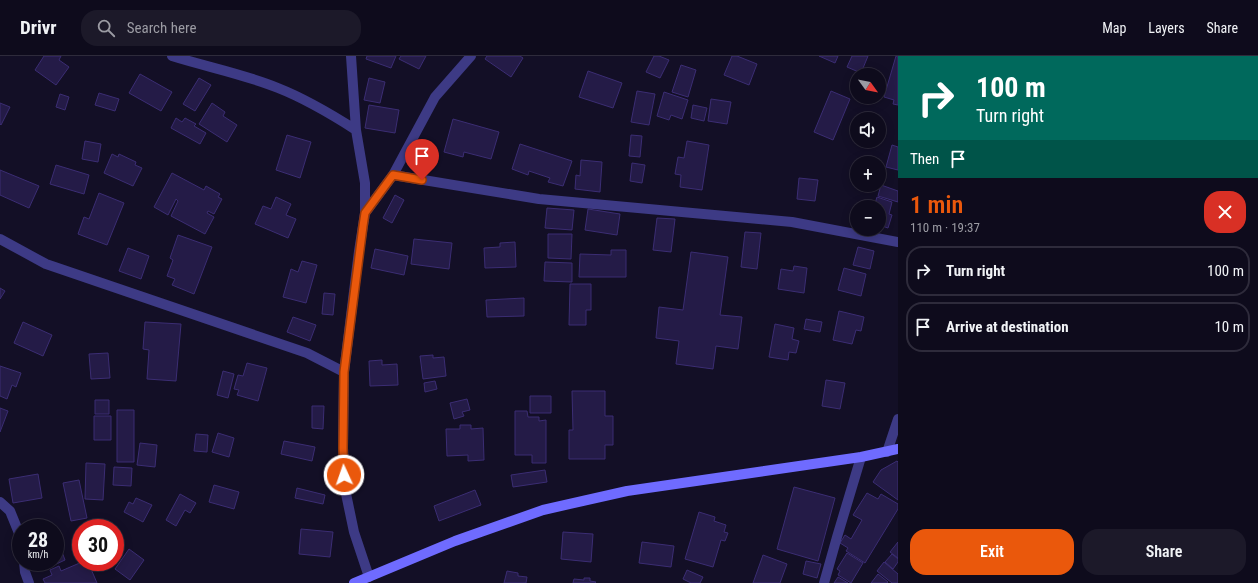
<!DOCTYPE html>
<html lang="en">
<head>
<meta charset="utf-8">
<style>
	:root { --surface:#0e0b1c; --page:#1c1929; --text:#f1f3f6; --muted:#9b9ba3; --line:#2e2b3b; --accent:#ea580c }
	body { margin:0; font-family:"Roboto Condensed",sans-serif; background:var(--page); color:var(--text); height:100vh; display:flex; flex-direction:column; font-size:15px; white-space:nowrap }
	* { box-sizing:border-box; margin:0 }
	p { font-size:13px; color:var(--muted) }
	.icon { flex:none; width:22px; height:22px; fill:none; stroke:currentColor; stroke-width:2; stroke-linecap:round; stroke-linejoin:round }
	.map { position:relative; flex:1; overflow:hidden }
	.panel { display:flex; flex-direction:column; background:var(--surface); width:360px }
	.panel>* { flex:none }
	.banner { background:#00695c; color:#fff; overflow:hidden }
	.needle { width:26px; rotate:123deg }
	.fabs { position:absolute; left:850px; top:12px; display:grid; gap:8px }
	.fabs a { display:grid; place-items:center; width:36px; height:36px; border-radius:50%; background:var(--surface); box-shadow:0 2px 10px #0003,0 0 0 1px var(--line); font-size:20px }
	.speed { position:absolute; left:12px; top:463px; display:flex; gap:8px; font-size:20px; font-weight:700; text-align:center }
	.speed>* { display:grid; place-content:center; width:52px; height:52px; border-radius:50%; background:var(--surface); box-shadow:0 2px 10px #0003,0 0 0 1px var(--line); line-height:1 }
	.speed small { font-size:10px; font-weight:400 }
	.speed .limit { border:6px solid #d22; background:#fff; color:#111 }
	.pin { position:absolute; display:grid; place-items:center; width:34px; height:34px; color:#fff; margin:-41px -17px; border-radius:50% 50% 50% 0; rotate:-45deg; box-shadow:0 0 4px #0007 }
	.pin .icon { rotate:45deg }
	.me { position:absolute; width:44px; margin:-22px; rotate:357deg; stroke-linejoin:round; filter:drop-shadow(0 0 3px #0008) }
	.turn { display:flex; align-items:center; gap:14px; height:84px; padding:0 12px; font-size:18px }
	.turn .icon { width:52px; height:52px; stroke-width:2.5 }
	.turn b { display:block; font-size:28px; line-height:34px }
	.then { display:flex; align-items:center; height:38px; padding:0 12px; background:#0003; gap:8px; font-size:15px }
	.round { display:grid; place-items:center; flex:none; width:42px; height:42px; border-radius:16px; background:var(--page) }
	.summary { display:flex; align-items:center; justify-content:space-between; height:68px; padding:0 12px }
	h1 { font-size:24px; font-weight:600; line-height:30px; color:var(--accent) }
	.primary-button { display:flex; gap:8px; margin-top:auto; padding:8px 12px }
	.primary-button a { flex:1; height:46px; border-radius:16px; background:var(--accent); color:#fff; font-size:16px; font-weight:600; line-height:46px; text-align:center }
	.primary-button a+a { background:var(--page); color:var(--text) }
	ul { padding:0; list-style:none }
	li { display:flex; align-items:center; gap:12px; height:50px; margin:0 8px 6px; padding:0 4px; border:2px solid var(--line); border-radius:16px }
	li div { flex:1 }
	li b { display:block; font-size:15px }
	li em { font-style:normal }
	header { display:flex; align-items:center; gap:24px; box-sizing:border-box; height:56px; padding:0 20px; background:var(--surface); border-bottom:1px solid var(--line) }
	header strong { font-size:19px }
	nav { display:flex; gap:22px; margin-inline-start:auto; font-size:14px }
	.search { width:280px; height:36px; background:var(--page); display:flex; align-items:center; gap:10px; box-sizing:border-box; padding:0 14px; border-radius:16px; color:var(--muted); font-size:15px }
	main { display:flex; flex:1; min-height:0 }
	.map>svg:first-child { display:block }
</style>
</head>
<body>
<header>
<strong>Drivr</strong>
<div class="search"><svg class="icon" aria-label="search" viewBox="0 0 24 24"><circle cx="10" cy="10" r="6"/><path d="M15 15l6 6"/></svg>Search here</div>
<nav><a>Map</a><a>Layers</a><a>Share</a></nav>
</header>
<main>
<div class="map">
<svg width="898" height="527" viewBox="0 0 898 527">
	<rect width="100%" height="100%" fill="#130f26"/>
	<path fill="#241b47" stroke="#3b2d73" d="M44,0H61L59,4L69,11L56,29L35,14Z
		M367,0H396L391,12L366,3Z
		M401,0H426L419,13L399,3Z
		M487,0H520L523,2L511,21L485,3Z
		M654,0H659L669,4L660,22L646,16Z
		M732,0H737L757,8L749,29L724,19Z
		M819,0H838L835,7Z
		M852,0H868L861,17L847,11Z
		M896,0L898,1V49L893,48L894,44L884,41Z
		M681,9L696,14L688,41L672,36Z
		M588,15L622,27L613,52L579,41Z
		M140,18L172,36L161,55L129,37Z
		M199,22L211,29L195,55L183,48Z
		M369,22L385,26L380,47L364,44Z
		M637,35L655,38L649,69L631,66Z
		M831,35L850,43L833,84L814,76Z
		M664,36L688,44L682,63L671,59L669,64L657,60Z
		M99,37L119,43L115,55L95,49Z
		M60,38L69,41L65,54L56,51Z
		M711,43L731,46L727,68L708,65Z
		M0,47L10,51L1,69L0,68Z
		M212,47L225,56L223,60L237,69L227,86L199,68Z
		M369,49L399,54L395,77L365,72Z
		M693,49L707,52L704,65L691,62Z
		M176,62L182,66L185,62L196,68L194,70L206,77L200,88L171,72Z
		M453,63L499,76L491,103L464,96L463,101L444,96Z
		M287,79L311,86L300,122L276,114Z
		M631,79L642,80L640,101L629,100Z
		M85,85L101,88L98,106L82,103Z
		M687,85L709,89L702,134L680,131L681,119L675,118L678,101L684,102Z
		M520,88L572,105L563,130L548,126L550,122L529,115L528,119L512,113Z
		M892,89L898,91V114L886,111Z
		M112,98L118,101L119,98L136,106L135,109L142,112L133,130L104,117Z
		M581,104L602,106L600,136L575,133L576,119L580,120Z
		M632,107L645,109L642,127L630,125Z
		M56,109L89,119L84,138L50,128Z
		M0,114L39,130L29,152L0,139Z
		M172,117L204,134L206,130L220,138L218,141L222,143L214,158L208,155L207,157L214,161L205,178L171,160L178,145L176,143L168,159L154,151Z
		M799,122L818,124L815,145L797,143Z
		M881,129L898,135V146L878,140Z
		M99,137L124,147L107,189L78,178L84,161L89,163Z
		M395,139L404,144L392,167L383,162Z
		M276,141L291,148L286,159L296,163L288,182L255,168L263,150L271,153Z
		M877,141L892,146L889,158L892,159L888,172L879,169V151H874Z
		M547,152L574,154L572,174L545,172Z
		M588,153L620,158L617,179L585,174Z
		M657,162L675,163L671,196L653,194Z
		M745,176L761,177L757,213L741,211Z
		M548,178H572L571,203L548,202Z
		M178,179L212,191L194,238L172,229L175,223L167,220L173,204L170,202Z
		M414,183L452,187L449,213L411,208Z
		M515,186L516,211L485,212L484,192L500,191V187Z
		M858,191L874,195L870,213L853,209Z
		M128,192L149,200L141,223L119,215Z
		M375,193L408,200L404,219L371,212Z
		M611,194H626V221H579L580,198L611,199Z
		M691,196L728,201L720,259L742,261L738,293L716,290L713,313L676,308L679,285L656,282L659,251L683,254Z
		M302,205L317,209L306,247L283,241L291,213L298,216Z
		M545,206L572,207V226L544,225Z
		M794,210L807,212L804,237L778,233L781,213L793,215Z
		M844,212L866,218L861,240L838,234Z
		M570,228H591V254H586V269H569Z
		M0,232L5,235L0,243Z
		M324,237L335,238L333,259L322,258Z
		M524,242V260L487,261L486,244Z
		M839,255L864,261L861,275L856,274L852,288L833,284Z
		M293,261L316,269L310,285L287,276Z
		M806,263L822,266L820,276L804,273Z
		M23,266L52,279L43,300L14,287Z
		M145,266L181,268L176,325L147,323L149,294L143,293Z
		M775,268L794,272L792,283L799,285L796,297L789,296L788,304L769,301Z
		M108,297L110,322L91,323L89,298Z
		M433,299V302L444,301L446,320L423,323L420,300Z
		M382,304V309L397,308L398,329L370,330L369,305Z
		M247,307L267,312L258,345L237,339L239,334L234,333L238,319L243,320Z
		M0,310L21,317L16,331L12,329L7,343L0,340Z
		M223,315L234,318L228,342L217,339Z
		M826,324L845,327L840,353L822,350Z
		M435,325L437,333L425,336L424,327Z
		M572,335H605V360H613V389H605V403H569V374H573Z
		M530,340H551V357H530Z
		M467,343L470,354L462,356L464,360L454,363L450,347Z
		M95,344H109V358H95Z
		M312,350H324L323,373L312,372Z
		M0,352L8,355L0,376Z
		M117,354H134V406H117Z
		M515,355H527L528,361H539V365L546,364V407H532V399H515Z
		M94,360H111V384H94Z
		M460,369H471V373L483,372L484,404L468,405V399L447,400L446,373H460Z
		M218,377L234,382L229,401L212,396Z
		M196,378L208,379L207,396L194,395Z
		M284,385L315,391L312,405L281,398Z
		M140,387L157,389L155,411L137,409Z
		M897,405L898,406V444L873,426L881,414Z
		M86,407L105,408L103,444L85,443Z
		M114,411L132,412L131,430L113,429Z
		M545,414L547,426L513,431L511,419Z
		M38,418L42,442L13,447L9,423Z
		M79,424L87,462L71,465L63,427Z
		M214,429L239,436L234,453L209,446Z
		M794,431L835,442L818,505L777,493Z
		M297,432L325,439L323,448L295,442Z
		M475,434L481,449L439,465L434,450Z
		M867,437L878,443L881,438L898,448V453L865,507L846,495L848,492L840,487L845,479L851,483L862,464L853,459Z
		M180,438L196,447L190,457L185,454L176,470L166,464Z
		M136,442L152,449L143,466L124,456L129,446L133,448Z
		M699,456L715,461L714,465L726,469L724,476L728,477L725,485L721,484L713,511L685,503Z
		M95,464L105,472H89Z
		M301,473L333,476L330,501L299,498Z
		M563,476L593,478L591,506L561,503Z
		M642,486L674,490L671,511L639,507Z
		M898,486V502L890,496Z
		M129,493L144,504L130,524L115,513Z
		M62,496L65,504L52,510L50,506H55V499Z
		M847,497L863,507L851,527L838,519L840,515L837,513Z
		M892,498L898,503V506L893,513L885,506Z
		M763,499L787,508L780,527H753Z
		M806,505L821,508L817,522L803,518Z
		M82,506H88L97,527H45L43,523L52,519L50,514L59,510L61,515Z
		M884,506L898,518V527H892L877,515Z
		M687,514L703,521L700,527H691L683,523Z
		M507,515L518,517V520L527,521L526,527H504Z
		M878,518L888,526L887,527H871Z
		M838,521L848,527H834Z
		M584,522H590V525L596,526L595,527H573L574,523L584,524Z"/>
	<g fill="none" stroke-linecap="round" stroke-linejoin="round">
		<path stroke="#3d3a85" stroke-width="10" d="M172,0C207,11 244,18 278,32C306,43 331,58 356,74
			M351,0L356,74L365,127V157L359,195L344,316L343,392L345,433L354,476L369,521
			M393,119L539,143L792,166L898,186
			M365,157L393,119L435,41L471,0
			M0,183L46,208L307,297L344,316
			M887,396L898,363
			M0,446L10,455L21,482
			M24,506L25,516L29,527
			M824,527L837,481L861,401"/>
		<path stroke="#6f6bff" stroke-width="10" d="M354,527L455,485L543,454L627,435L861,401L898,393"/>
	</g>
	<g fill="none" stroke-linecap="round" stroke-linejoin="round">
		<g stroke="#983908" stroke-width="10">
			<path id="route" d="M344,419L343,392L344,316L363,170L365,157L393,119L422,124"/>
		</g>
		<use href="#route" stroke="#ea580c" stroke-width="7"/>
	</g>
</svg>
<div class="fabs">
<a><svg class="needle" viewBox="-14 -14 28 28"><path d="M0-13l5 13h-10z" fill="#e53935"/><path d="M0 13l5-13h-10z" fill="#9b9ba3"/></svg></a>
<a><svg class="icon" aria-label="sound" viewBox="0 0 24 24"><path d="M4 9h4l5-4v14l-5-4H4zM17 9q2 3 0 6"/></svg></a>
<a>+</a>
<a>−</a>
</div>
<div class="speed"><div>28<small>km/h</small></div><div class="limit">30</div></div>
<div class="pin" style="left:422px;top:124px;background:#d93025"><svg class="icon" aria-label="arrive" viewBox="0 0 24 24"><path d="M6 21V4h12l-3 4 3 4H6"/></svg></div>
<svg class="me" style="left:344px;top:419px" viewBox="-20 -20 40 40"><circle r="17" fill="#ea580c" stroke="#fff" stroke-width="3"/><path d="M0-11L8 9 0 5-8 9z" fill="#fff"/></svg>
</div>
<section class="panel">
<div class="banner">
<div class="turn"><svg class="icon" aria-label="right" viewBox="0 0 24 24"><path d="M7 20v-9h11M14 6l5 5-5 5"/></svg><div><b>100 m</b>Turn right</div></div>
<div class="then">Then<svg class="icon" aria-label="arrive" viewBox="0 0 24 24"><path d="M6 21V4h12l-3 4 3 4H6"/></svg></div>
</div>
<div class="summary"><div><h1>1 min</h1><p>110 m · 19:37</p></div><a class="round" style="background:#d93025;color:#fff"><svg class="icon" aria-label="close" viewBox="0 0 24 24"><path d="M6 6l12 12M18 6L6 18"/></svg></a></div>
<ul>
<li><svg class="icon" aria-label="right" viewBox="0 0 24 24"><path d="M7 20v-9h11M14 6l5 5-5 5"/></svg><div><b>Turn right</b></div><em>100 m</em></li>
<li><svg class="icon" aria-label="arrive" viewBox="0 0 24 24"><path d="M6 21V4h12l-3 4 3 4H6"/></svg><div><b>Arrive at destination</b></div><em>10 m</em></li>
</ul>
<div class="primary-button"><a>Exit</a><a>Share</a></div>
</section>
</main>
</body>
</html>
